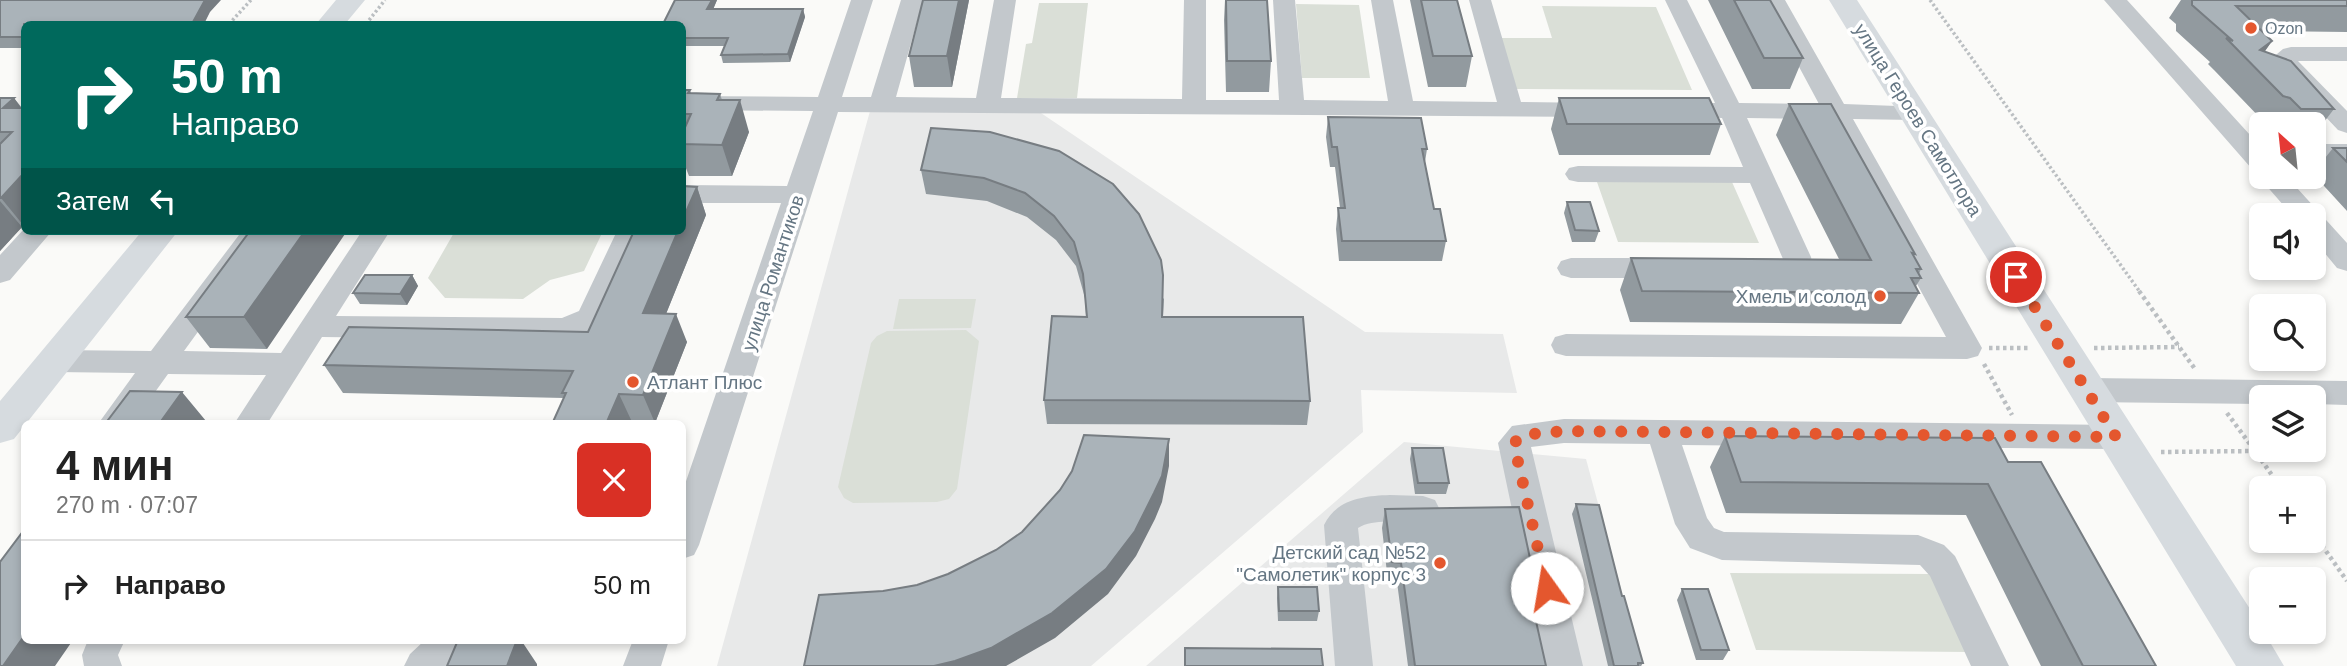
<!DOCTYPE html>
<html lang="ru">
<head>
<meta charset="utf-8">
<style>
	:root { --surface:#fff; --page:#f6f6f6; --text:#222; --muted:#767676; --line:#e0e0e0 }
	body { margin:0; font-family:Arial,sans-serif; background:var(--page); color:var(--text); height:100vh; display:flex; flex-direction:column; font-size:26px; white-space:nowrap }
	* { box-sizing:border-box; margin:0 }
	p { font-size:23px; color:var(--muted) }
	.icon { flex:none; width:38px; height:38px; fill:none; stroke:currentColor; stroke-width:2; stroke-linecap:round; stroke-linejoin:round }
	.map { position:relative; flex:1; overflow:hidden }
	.panel { position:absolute; left:21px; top:420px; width:665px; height:224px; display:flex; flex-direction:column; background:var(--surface); border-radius:10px; box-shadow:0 4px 10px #0003 }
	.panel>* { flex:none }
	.top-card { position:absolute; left:21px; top:21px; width:665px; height:214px; border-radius:10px; box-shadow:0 4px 10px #0003; background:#00695c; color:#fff; overflow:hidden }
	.needle { width:46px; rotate:333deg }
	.fabs { position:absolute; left:2249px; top:112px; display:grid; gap:14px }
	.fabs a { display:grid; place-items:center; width:77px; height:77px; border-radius:10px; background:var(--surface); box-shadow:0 4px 10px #0003; font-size:35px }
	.pin { position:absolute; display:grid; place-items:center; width:60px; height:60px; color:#fff; margin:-30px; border:4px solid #fff; border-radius:50%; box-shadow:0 2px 7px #0007 }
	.me { position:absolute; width:77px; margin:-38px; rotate:347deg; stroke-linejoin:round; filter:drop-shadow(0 0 5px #0008) }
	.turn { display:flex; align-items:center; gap:24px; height:147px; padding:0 35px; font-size:32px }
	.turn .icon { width:91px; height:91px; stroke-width:2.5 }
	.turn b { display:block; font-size:49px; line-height:60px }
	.then { display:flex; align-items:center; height:66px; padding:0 35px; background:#0003; gap:14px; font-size:26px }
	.round { display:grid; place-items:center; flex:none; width:74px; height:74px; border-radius:10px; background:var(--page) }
	.overview { display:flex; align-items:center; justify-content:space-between; height:119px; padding:0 35px }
	h1 { font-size:42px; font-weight:700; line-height:52px }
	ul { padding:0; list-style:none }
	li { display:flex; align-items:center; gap:21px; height:91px; padding:0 35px; border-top:2px solid var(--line) }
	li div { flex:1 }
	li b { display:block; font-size:26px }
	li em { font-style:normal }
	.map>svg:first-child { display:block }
</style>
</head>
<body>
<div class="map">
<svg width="2347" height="666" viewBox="0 0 2347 666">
	<rect width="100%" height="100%" fill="#fafaf8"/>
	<path fill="#e8e9e9" d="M870,111H1038L1365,332L1503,334L1517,393L1361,390L1363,432L1091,666H717Z
		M1404,442L1586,459L1642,666H1146Z"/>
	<path fill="#dadfd7" d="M1039,3H1088L1077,98H1017L1026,44L1032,43Z
		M1296,4L1359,5L1370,78H1302Z
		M1542,6L1656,7L1692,90L1514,89L1500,38H1552Z
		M1597,182H1732L1759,243L1618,242Z
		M455,231H603L584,271L550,280L523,299L445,298L428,278Z
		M899,299H976L971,328L893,329Z
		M966,330L979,341L957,489L949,499L937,502L853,503L844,498L838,487L871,343L877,336L887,331Z
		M1730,573L1932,574L1968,652L1756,650Z"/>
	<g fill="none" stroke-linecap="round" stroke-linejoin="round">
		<path stroke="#bbbfc2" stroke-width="3.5" stroke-dasharray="2.5 2.5" stroke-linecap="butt" d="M1930,0L2140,292
			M229,24L251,0
			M366,24L385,0"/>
		<path stroke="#bbbfc2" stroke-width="4.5" stroke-dasharray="3.5 3.5" stroke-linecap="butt" d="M2139,291L2195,369
			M1989,348H2029
			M2094,348L2179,347
			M1984,364L2012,415
			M2227,413L2255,451
			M2161,452L2255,451L2281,488
			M2314,534L2347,581"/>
		<path fill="#c3c8cc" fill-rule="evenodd" d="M851,0H873L842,97H871L901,0H923L896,97L976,98L994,0H1016L1001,98L1182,99L1184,0H1206V100H1279L1273,0H1295L1304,100L1388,101L1371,0H1393L1413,101L1497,102L1469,0H1491L1521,102L1595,103L1604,105L1607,110L1604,115L1595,117L838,112L699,545L694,555L682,559V493L781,203H682V185L787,186L813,111L682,110V96L818,97Z
			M1665,0H1687L1739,103L1819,104L1763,0H1785L1844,104L1923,107L1926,112L1923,117L1914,120L1853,119L1982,348L1978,356L1967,359L1566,356L1555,353L1551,345L1555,337L1566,334L1946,337L1827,119L1747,118L1811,257L1812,262L1805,275C1789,279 1772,280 1756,276L1752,269L1756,262L1783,259L1750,183L1578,182L1569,180L1565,174L1569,168L1578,166L1743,167L1722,118L1667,115L1664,110L1667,105L1715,103Z
			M2104,0H2127L2261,147V171L2252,169Z
			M2291,47H2347V61H2298L2347,111V133L2338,130L2271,59L2283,49Z
			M2314,144H2347V160H2314Z
			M2261,175L2287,177L2347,243V271L2337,268L2314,240V215H2292L2264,183Z
			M24,229V231H52L10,280L0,283V255Z
			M242,231H271L184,351L281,353L362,231H390L336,316L562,318L579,311L617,231H645L601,324L594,330L562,340L322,337L267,424H234L266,375L168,374L132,424H98L135,373L55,372L44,369L40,361L44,353L55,350L151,351Z
			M1571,258H1667L1677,261L1681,268L1677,275L1667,278H1571L1561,275L1557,268L1561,261Z
			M2087,378L2347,381V405L2314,404V397H2261V404L2087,402L2076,398L2072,390L2076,382Z
			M1564,419L2116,425L2127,428L2132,437L2127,446L2116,449L1682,445L1707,518L1714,528L1724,532L1918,535L1944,545L1955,556L2009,666H1971L1930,576L1920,565L1722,560L1690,548L1675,524L1650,444L1564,443L1531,447L1583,666H1545L1498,443L1512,426Z
			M1390,495L1423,496L1435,500L1440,510L1435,520C1411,528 1380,515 1358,528L1373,666H1335L1324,525C1337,499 1363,496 1390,495Z
			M88,640H125L118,655L122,666H84L82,655Z
			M425,640H461L449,666H404L410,654Z
			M633,640H669L661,666H623Z"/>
		<path fill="#d6dbdf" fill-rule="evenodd" d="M336,0H365L345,24H316Z
			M1829,0H1857L2261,626V632H2264L2284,666H2236Z
			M142,231H178L14,439L0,443V401Z"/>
	</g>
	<path fill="#929a9f" d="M0,0L210,12L24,24V48H0Z
		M675,0H717L713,9H803L805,17L790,62L723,63L721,55L725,46H682V24Z
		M923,0H969L952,87H914L909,56Z
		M1225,0H1267L1271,61L1269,92H1226L1224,20Z
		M1410,0H1457L1472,56L1466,87H1428Z
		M1708,0H1770L1803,58L1790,89H1752Z
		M2181,0H2347V32L2261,31L2272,41L2264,52L2334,109L2314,135V124H2270L2264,122L2214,70L2208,64L2210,62L2176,31V24L2169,18Z
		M682,90H690L691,93L720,94L722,100L749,132L732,176H689L682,158Z
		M0,98H14L22,108H24V228L22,227L0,251Z
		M1559,98L1721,124L1710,155H1559L1551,129Z
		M1789,104L1915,254L1914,256L1921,269L1919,274L1921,278L1916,286L1919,293L1901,324L1630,322L1620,290L1631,258L1839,259L1776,135Z
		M1328,117L1427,149L1425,162L1434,209L1446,241L1442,261H1339L1336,229L1338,208H1340L1335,167H1330L1326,137Z
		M990,132L1164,299L1163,317L1310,401L1307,425L1047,424L1044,400L1086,317L1085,298L1076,266L1056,240L1027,217L987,201L926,194L921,170Z
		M2333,148H2347V211L2314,175V172Z
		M697,187L706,215L666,314L687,342L655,423L552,424L564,398L343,393L324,365L588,332Z
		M1567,202L1599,231L1595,242H1572L1564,213Z
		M250,231L267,349L210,348L186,317Z
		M412,275L418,286L407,305L360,304L353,293Z
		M1725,436L2008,462L2156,666H2041L1966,515L1726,513L1710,467Z
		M1412,448L1449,483L1446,494H1415L1410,459Z
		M1576,504L1622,596L1643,663L1641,666H1608L1572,514Z
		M1385,509L1531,563L1526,577L1546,666H1408L1397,582H1388L1382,528Z
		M1278,587L1319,611L1317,621H1278L1277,598Z
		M1682,589L1729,650L1723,660H1696L1677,600Z"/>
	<path fill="#777d82" d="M205,0H221L210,12L204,24H190Z
		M712,0H717L710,17L707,9Z
		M959,0H969L952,87L947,56Z
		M803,9L805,17L790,62L788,54Z
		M2272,41L2254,67L2260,50Z
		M14,98L24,112L3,108Z
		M740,100L749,132L732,176L722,145Z
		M24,173V226L1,198Z
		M697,187L706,215L655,341L643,313L678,231H682V221Z
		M0,201L22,227L0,251Z
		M305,231H347L267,349L244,317Z
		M412,275L418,286L407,305L400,294Z
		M676,314L687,342L655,423L643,395Z
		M182,392L206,421L204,424H159Z
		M619,394L632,422L631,424H606Z
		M1169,439V466L1162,502L1155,519L1136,556L1108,594L1055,638L1006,666H934Z
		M24,636V640H73L55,666H3Z
		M517,640H521L537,664V666H507Z"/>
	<path fill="#aab3b9" stroke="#777d82" stroke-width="2" d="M0,0H205L193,22L190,24H24V37H0Z
		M675,0H712L707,9H803L788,54L721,55L728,38H682V24H663Z
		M923,0H959L947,56H909Z
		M1226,0H1267L1271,61H1227Z
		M1421,0H1457L1472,56H1433Z
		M1734,0H1770L1803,58H1764Z
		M2192,0H2347V6H2236L2272,41L2260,50L2291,61L2334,109H2301L2290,98L2283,96L2226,38L2233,41L2192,5Z
		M682,90H690L688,93L720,94L717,100H740L722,145L682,144V134L691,114H682Z
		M0,98H14L3,108H24V173L1,198H0V144L12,132H0Z
		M1559,98H1709L1721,124H1567Z
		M1789,104H1831L1915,254L1912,253L1921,269H1916L1921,278H1911L1919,293L1642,291L1631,258L1871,260Z
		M1328,117L1421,118L1427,149H1422L1434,209H1440L1446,241H1342L1338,208H1345L1337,147H1332Z
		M931,128L990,132L1059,151L1113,184L1139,214L1161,260L1163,275L1162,317H1303L1310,401L1044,400L1052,316L1087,317L1083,274L1074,242L1054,216L1025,193L984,178L921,170Z
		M2333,148H2347V162Z
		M682,186L697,187L682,221Z
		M1567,202H1590L1599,231L1575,230Z
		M250,231H305L244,317H186Z
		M634,231H678L643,313L676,314L643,395L619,394L606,424H552L566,393H562L573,371L324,365L349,327L588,332Z
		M365,275H412L400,294L353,293Z
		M130,391L182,392L159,424H105Z
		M1084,435L1169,439L1162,476L1154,493L1135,531L1106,569L1052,613L991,648L955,661L934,666H804L819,595L883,591L917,585L948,574L996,550L1022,532L1060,490L1072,471Z
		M1725,436L1995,438L2008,462H2041L2156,666H2083L1988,484L1741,482Z
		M1412,448H1443L1449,483H1418Z
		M1576,504L1599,505L1622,596H1624L1643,663H1638V666H1614Z
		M1519,507L1531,563H1523L1546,666H1415L1401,563L1392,562L1385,509Z
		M24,530V636L3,666H0V562Z
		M1278,587H1317L1319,611H1279Z
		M1682,589H1708L1729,650H1701Z
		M458,640H517L507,666H447Z
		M1185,648L1321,649L1323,666H1185Z"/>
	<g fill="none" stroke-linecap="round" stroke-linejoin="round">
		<path stroke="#e4572e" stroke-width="12" stroke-dasharray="0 21.6" d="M1547,588L1516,453L1514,443L1523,435L1564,431L2116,437L2016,277"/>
	</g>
	<g fill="#e4572e" stroke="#fff" stroke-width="2.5">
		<circle cx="2251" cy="28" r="7"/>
		<circle cx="1880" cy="296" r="7"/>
		<circle cx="633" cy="382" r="7"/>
		<circle cx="1440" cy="563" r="7"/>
	</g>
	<g text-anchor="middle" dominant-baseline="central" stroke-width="7" stroke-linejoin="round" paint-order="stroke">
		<g font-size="16" fill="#657683" stroke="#fff" text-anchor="start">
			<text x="2265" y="28">Ozon</text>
		</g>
		<g font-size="19" fill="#657683" stroke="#fff">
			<text transform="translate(1918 120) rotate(58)">улица Героев Самотлора</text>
			<text transform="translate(773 273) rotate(-72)">улица Романтиков</text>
		</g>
		<g font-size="19" fill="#657683" stroke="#fff" text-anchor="end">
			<text x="1866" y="296">Хмель и солод</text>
			<text x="647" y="382" text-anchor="start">Атлант Плюс</text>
			<text x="1426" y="552">Детский сад №52<tspan x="1426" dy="22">"Самолетик" корпус 3</tspan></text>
		</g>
	</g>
</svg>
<div class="fabs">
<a><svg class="needle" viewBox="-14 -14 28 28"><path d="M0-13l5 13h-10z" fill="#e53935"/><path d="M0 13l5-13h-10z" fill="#767676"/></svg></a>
<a><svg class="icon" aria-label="sound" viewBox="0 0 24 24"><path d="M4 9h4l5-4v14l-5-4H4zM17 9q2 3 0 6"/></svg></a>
<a><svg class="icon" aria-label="search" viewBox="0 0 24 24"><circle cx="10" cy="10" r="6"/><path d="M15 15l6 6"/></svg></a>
<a><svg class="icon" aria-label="layers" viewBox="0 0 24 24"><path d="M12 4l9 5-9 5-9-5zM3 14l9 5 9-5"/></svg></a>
<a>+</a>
<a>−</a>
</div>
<div class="pin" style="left:2016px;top:277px;background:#d93025"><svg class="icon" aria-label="arrive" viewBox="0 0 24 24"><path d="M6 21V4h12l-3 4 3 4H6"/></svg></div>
<svg class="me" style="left:1547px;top:588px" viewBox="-20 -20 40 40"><circle r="19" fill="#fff"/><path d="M0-13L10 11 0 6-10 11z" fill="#e4572e"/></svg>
<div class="top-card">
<div class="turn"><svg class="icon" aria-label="right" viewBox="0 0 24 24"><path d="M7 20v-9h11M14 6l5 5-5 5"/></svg><div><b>50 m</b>Направо</div></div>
<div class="then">Затем<svg class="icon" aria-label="left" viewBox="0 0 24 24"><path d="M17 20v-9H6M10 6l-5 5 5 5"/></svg></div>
</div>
<section class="panel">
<div class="overview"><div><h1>4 мин</h1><p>270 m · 07:07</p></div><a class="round" style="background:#d93025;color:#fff"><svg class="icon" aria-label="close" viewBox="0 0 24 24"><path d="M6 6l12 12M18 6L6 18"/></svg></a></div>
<ul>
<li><svg class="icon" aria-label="right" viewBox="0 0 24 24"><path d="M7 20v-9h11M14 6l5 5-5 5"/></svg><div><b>Направо</b></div><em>50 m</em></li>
</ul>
</section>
</div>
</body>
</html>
